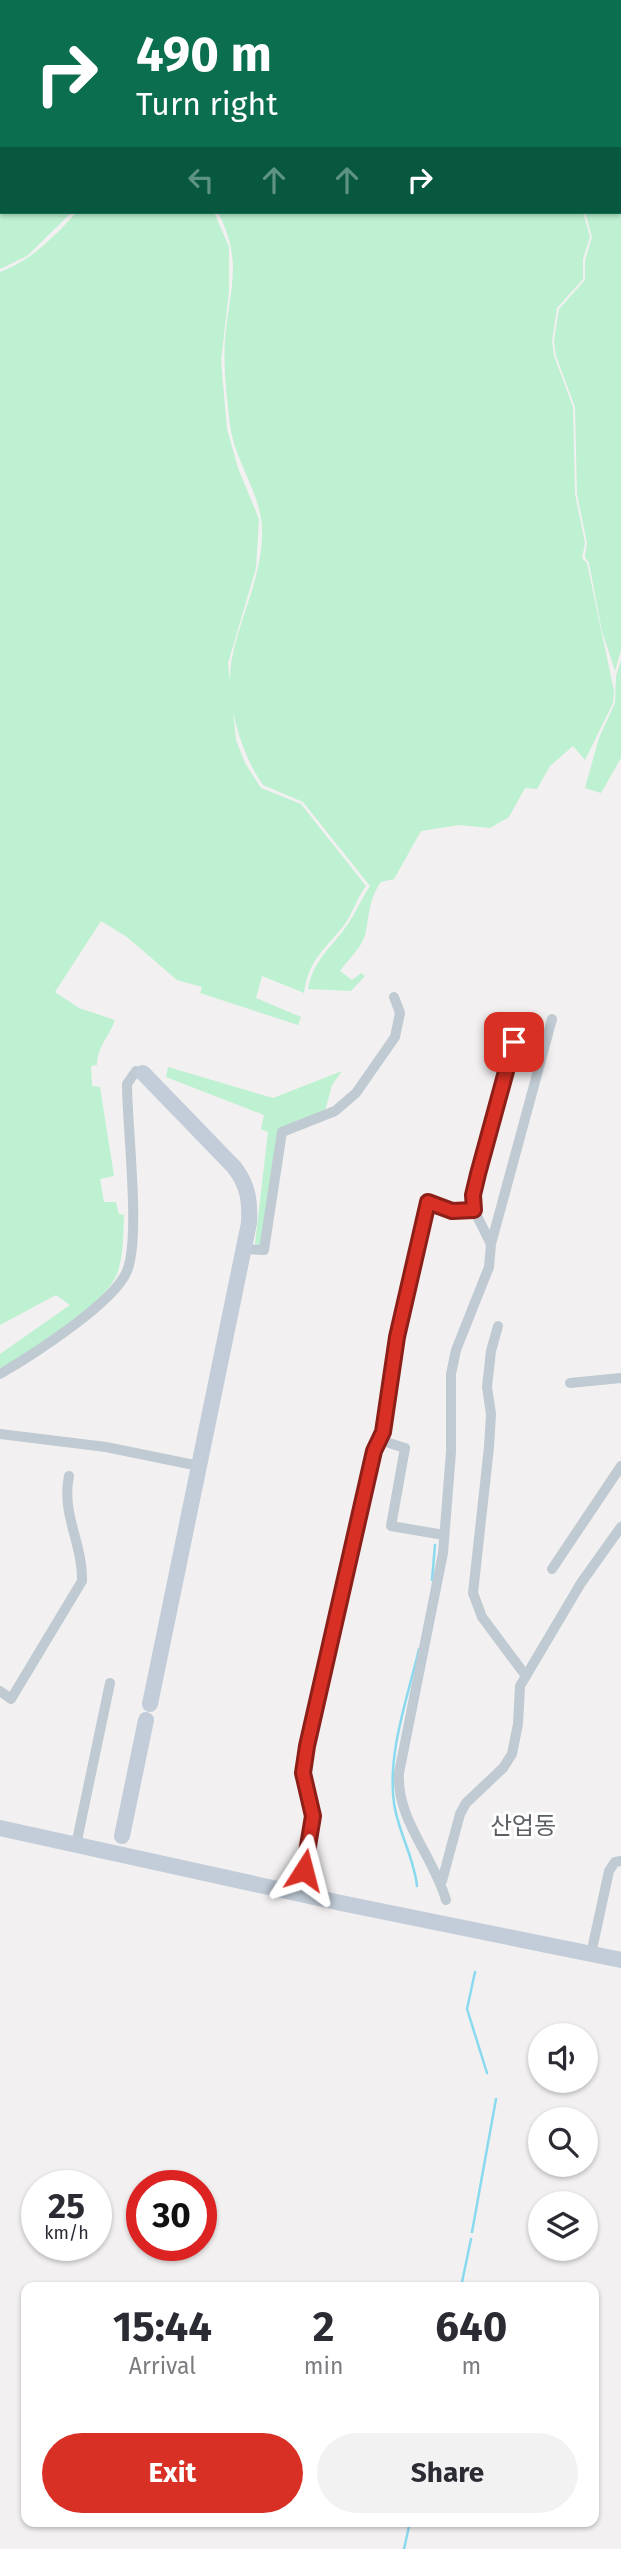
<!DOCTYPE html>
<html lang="en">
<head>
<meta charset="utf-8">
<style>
	:root { --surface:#fff; --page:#f2f2f3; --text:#2b2b33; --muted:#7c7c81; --accent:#d93025 }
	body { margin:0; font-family:"Fira Sans","Noto Sans KR",sans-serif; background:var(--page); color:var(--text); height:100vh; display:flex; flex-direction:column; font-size:26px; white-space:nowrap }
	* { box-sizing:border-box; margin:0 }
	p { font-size:23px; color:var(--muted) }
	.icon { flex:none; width:38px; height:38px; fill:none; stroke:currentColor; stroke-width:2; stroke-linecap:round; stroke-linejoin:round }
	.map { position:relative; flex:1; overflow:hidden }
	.sheet { position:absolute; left:21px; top:2282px; width:578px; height:245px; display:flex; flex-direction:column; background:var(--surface); border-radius:14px; box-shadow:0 2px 5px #0004 }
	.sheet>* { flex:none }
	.guide { position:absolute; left:0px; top:0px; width:621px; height:214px; box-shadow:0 2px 5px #0004; background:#0b6e4f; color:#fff; overflow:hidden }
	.controls { position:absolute; left:528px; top:2023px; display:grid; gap:14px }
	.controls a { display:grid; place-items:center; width:70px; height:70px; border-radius:50%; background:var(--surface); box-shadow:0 2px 5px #0004; font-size:35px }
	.speed { position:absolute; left:21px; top:2170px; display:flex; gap:14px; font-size:35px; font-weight:700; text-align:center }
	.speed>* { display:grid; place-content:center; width:91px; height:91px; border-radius:50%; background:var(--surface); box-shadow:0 2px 5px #0004; line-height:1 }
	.speed small { font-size:18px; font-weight:400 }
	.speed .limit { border:10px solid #d22; background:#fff; color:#111 }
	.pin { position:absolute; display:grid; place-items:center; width:60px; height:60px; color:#fff; margin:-30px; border-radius:14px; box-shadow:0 4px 10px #0006 }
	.me { position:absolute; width:77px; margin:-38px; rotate:9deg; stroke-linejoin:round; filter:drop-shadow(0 0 5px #0008) }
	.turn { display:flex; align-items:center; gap:24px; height:147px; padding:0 21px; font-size:32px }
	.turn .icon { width:91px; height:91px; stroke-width:2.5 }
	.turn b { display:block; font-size:49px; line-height:60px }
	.lanes { display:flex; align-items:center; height:66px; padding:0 21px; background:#0003; justify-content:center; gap:35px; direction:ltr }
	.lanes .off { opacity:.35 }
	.eta { display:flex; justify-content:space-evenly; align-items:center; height:119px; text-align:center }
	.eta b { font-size:42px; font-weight:700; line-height:49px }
	.action { display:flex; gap:14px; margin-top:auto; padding:14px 21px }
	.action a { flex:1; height:80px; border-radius:42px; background:var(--accent); color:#fff; font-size:28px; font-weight:700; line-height:80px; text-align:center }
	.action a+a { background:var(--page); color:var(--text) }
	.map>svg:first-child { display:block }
</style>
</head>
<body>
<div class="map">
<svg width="621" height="2549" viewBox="0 0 621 2549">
	<rect width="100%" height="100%" fill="#f2f0f0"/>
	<path fill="#bdf1d1" d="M0,0L265,2H2V212H72L27,256L0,269Z
		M266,0H621V94L620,2Z
		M621,98V650L615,671L602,631L589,563L585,557L587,543L577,494L575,407L556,356L554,341L559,309L585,280V261L592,237L585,212H620Z
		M77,212H214L229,247V291L221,361L227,429L238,468L259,519L256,568L228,663L236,740L245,763L261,788L301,804L366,886C357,898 353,912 345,924C325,950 309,958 304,993L262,976L256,998L301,1017L298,1025L200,993L202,987L177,980L127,937L101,921L55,992L79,1008L115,1020C109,1037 97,1047 97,1065L91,1066L92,1086L100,1087L114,1176L100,1179L104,1202H116L119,1214L124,1215C123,1234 124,1263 114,1280C96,1310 37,1346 7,1366L0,1368V1354L70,1305L56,1295L0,1325V272C32,260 54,237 77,212Z
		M218,212H583L590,237L583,259V279L557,308L552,341L554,356L573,407L575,494L585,543L582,558L587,563L614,691L613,703L585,760L573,746L550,766L537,789L525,788L509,817L490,828L459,825L421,831L394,879L381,882C368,900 370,915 365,935C362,947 347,961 340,971L352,980L361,973L365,976L351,991L308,989C313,960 332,947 348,924C356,912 362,898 370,886L303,802L263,785C241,754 226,703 231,664C238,620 261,581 262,536C264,496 235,464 230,425C227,397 223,369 225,341C229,287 244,264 218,212Z
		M621,660V758L601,793L585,788L599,738L615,703L616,676Z
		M168,1067L273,1098L342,1071L332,1085L325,1111L280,1130L261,1245L255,1244L268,1132L261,1129L264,1115L166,1077Z"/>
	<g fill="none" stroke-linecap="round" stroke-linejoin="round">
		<path stroke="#89daef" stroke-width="2.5" d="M432,1580L435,1545
			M417,1886C414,1857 398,1832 394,1803C387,1753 408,1697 419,1649
			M475,1972L467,2009L487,2073
			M472,2232L496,2099
			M461,2287L471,2239
			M404,2549L410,2522"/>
		<path stroke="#c0cad2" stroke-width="10" d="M491,1244L552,1019
			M244,1249L264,1250L282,1132L335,1111L356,1093L395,1037L400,1013L394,997
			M498,1326L491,1351L487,1387L491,1414L489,1447L473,1593L482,1617L526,1676
			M0,1374C31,1356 114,1303 127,1271C141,1237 127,1127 127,1084L136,1071L143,1073
			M570,1383L621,1378
			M383,1432L386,1442L405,1448L391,1526L444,1535
			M0,1434L106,1447L199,1466
			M552,1569L621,1466
			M0,1691L11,1699L82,1581C83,1544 61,1514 69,1476
			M76,1845L110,1683
			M442,1881L460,1814L466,1803L503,1768L512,1754L518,1724L520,1686L581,1583L621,1527
			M300,1893L313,1816L303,1773L307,1746L374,1452L383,1432L397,1337L428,1202L452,1211L474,1210
			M446,1900C433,1855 396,1819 399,1773L443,1553L451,1452V1374L456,1350L489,1267L491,1244L474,1210L473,1195L514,1042
			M591,1954L609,1871L615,1862L621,1861"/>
		<path stroke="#c2cdd9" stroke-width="16" d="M143,1073L234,1167C248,1185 250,1200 249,1223L150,1704
			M0,1828L341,1903L621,1960
			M122,1836L146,1720"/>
	</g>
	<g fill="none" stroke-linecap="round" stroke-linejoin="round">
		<g stroke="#8d1f18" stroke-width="18">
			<path id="route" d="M304,1870L313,1816L303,1773L307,1746L374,1451L383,1432L397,1337L428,1202L452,1211L474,1210L473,1195L478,1174L514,1042"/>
		</g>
		<use href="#route" stroke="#d93025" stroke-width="12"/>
	</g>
	<g text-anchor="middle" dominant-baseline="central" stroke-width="6" stroke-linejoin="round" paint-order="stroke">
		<g font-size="24" fill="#5c6065" stroke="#fff">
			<text x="523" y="1826">산업동</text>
		</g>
	</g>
</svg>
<div class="controls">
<a><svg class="icon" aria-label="sound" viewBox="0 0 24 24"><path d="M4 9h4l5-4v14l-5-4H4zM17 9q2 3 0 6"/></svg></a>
<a><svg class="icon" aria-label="search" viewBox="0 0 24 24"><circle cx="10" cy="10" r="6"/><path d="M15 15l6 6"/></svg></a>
<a><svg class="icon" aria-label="layers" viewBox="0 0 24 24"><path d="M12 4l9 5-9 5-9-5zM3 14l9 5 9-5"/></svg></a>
</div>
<div class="speed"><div>25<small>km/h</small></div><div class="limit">30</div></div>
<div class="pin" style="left:514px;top:1042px;background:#d93025"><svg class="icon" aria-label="arrive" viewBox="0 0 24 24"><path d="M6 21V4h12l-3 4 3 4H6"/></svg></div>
<svg class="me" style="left:304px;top:1870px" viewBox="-20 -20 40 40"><path d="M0-17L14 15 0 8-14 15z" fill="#d93025" stroke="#fff" stroke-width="4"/></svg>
<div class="guide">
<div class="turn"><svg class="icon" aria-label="right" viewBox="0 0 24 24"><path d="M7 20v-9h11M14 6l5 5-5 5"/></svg><div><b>490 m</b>Turn right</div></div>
<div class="lanes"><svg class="icon off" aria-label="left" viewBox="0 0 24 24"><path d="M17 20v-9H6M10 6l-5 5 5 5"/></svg><svg class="icon off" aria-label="ahead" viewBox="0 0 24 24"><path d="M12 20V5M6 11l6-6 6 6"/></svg><svg class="icon off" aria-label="ahead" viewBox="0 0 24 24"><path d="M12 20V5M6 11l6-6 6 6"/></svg><svg class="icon" aria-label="right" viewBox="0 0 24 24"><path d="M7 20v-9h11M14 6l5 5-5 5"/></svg></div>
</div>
<section class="sheet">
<div class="eta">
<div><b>15:44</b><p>Arrival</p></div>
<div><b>2</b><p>min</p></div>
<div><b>640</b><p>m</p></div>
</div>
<div class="action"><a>Exit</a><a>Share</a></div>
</section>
</div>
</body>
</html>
